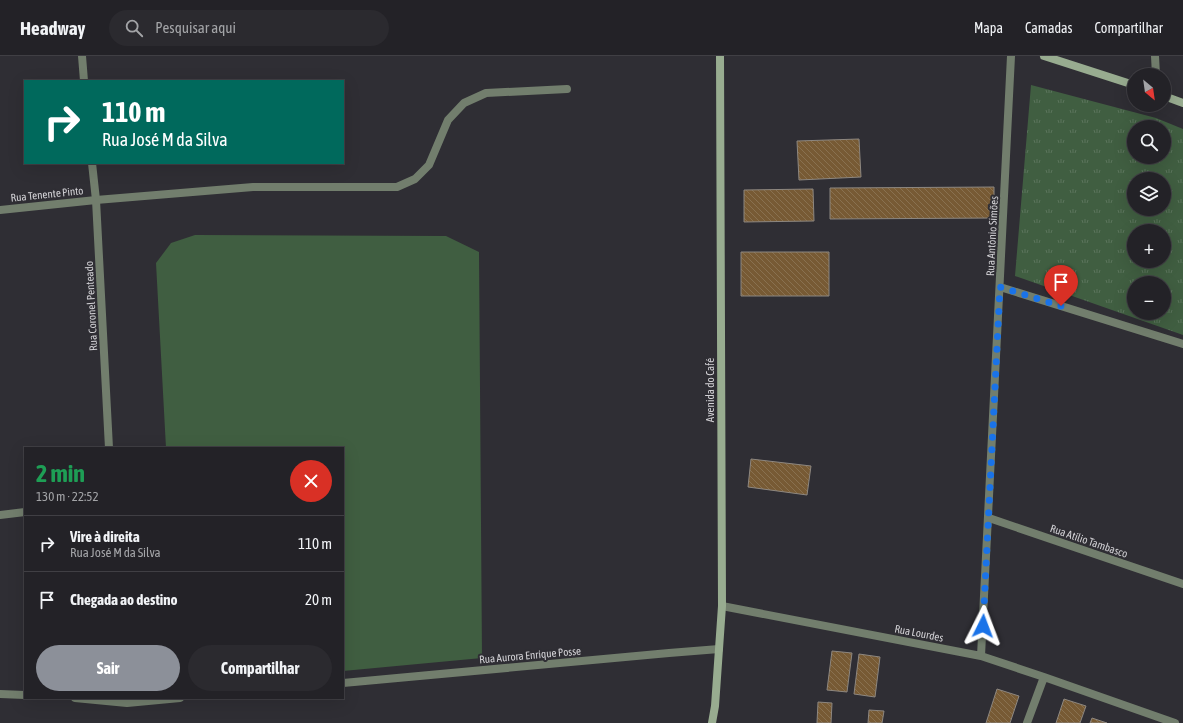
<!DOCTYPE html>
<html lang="pt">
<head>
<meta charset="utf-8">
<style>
	:root { --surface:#232227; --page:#2b2a2f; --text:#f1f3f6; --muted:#a3a4a7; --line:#403f44; --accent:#8c9099 }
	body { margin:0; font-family:"Asap Condensed",sans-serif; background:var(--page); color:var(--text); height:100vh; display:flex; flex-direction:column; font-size:15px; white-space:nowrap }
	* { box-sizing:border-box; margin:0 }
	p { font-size:13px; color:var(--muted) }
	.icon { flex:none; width:22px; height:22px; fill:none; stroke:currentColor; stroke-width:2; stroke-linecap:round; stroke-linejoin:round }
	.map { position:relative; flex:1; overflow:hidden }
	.panel { position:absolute; left:24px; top:391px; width:320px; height:252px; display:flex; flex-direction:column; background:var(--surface); border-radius:0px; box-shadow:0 4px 16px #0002,0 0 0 1px var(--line) }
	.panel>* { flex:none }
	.hud { position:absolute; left:24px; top:24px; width:320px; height:84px; border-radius:0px; box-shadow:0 4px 16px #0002,0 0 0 1px var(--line); background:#00695c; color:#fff; overflow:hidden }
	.needle { width:26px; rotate:151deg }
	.tools { position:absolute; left:1127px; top:12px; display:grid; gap:8px }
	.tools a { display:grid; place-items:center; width:44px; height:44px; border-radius:50%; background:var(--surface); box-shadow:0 4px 16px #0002,0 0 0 1px var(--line); font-size:20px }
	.pin { position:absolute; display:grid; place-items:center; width:34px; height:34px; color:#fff; margin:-41px -17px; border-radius:50% 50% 50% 0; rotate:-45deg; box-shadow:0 0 4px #0007 }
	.pin .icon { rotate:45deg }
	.me { position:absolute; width:44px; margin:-22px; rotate:3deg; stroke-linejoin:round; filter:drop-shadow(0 0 3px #0008) }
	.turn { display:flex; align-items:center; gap:14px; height:84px; padding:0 12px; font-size:18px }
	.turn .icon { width:52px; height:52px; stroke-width:2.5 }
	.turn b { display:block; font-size:28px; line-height:34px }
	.round { display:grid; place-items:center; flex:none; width:42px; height:42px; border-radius:21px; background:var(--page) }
	.overview { display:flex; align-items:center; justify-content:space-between; height:68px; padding:0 12px }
	h1 { font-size:24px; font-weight:700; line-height:30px; color:#1e9e55 }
	.primary-button { display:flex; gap:8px; margin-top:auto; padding:8px 12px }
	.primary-button a { flex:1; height:46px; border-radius:24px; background:var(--accent); color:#fff; font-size:16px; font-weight:700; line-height:46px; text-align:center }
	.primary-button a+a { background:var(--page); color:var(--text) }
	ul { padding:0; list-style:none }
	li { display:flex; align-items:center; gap:12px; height:56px; padding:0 12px; border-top:1px solid var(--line) }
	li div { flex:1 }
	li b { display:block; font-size:15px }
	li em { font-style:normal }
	header { display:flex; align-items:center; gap:24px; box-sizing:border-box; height:56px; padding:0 20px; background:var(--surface); border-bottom:1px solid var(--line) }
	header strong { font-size:19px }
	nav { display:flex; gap:22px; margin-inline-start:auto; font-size:14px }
	.search { width:280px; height:36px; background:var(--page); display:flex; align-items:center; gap:10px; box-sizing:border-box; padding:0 14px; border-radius:22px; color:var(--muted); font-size:15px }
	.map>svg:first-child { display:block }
</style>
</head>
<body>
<header>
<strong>Headway</strong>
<div class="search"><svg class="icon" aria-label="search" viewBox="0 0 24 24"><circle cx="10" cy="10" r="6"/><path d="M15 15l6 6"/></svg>Pesquisar aqui</div>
<nav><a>Mapa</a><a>Camadas</a><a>Compartilhar</a></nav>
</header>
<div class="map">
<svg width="1183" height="667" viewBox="0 0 1183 667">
	<defs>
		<pattern id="park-tufts" width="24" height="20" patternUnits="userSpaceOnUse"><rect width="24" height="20" fill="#405e41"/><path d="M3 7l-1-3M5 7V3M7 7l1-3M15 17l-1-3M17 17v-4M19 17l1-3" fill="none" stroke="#5b745c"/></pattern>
		<pattern id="building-back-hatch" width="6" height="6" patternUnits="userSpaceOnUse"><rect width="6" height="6" fill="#775a34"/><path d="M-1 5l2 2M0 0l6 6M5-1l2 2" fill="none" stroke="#897150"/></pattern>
	</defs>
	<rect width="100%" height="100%" fill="#2f2e34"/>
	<path fill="url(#park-tufts)" fill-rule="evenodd" d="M1031,29L1156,62L1183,73V279L1015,220ZM1134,71H1164V101H1134ZM1134,123H1164V153H1134ZM1134,175H1164V205H1134ZM1134,227H1164V257H1134Z"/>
	<path fill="#405e41" d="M195,179L446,180L479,196L482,602L343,615V392H166L156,207L171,187Z"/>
	<path fill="url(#building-back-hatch)" stroke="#8d8780" d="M859,83L861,121L799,124L797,85Z
		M994,131V162L830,163V132Z
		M813,133L814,165L744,166V134Z
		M741,196H829V240H741Z
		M751,403L811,410L807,439L748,431Z
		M832,595L852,597L847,636L827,634Z
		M859,598L880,601L875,641L854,638Z
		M997,633L1019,640L1010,667H986Z
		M1064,643L1086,650L1080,667H1056Z
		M818,646L832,647L831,667H817Z
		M869,654L884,655L882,667H868Z
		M1092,662L1107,667H1090Z"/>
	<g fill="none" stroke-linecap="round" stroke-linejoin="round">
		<path stroke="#727e6d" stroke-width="8" d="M96,144L253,131H397L415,123L429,109L448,64L464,47L486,37L567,33"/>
		<path stroke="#727e6d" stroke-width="8" d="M82,0L84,25
			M1155,0L1156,19
			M92,107L96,144L109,392
			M0,154L96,144
			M1000,231L1183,288
			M0,459L25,456
			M989,462L1183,528
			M722,550L981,600L1044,621L1175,667
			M981,600L1011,0
			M343,627L669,597L719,593
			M0,638L25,639
			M75,642L127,647L180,642
			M1027,667L1044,621"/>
		<path stroke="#98ac90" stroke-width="8" d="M1044,0L1134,29
			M1164,40L1183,47
			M712,667L715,650L722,550L720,0"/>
	</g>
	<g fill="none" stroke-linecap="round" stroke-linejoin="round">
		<path stroke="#1a73e8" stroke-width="7" stroke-dasharray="0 12.6" d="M983,570L1000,231L1061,250"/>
	</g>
	<g text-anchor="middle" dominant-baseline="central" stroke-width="4" stroke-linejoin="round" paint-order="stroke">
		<g font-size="11" fill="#d2d1d5" stroke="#2f2e34">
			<text transform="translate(47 138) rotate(-6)">Rua Tenente Pinto</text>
			<text transform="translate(992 180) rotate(-87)">Rua Antônio Simões</text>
			<text transform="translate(91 250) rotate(-93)">Rua Coronel Penteado</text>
			<text transform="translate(710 334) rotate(-90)">Avenida do Café</text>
			<text transform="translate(1089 485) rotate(19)">Rua Atílio Tambasco</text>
			<text transform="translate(919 577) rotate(11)">Rua Lourdes</text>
			<text transform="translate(530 599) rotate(-5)">Rua Aurora Enrique Posse</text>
		</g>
	</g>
</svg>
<div class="tools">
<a><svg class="needle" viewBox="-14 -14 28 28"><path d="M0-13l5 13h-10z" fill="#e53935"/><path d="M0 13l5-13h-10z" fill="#a3a4a7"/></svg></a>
<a><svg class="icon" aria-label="search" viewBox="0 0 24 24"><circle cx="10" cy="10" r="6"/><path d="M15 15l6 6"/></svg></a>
<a><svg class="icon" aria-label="layers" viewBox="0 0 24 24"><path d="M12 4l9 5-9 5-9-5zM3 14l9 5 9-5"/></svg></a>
<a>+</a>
<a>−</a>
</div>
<div class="pin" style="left:1061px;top:250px;background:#d93025"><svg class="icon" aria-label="arrive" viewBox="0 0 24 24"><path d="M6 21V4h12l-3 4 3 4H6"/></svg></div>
<svg class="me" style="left:983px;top:570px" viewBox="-20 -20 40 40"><path d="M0-17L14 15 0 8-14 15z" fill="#1a73e8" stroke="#fff" stroke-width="4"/></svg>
<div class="hud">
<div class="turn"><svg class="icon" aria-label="right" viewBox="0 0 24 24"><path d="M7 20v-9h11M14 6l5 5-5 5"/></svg><div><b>110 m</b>Rua José M da Silva</div></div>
</div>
<section class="panel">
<div class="overview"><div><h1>2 min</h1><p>130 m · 22:52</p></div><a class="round" style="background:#d93025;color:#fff"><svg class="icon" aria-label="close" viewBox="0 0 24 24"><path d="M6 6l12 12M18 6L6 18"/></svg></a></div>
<ul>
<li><svg class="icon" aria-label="right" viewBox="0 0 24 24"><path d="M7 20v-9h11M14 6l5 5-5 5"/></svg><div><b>Vire à direita</b><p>Rua José M da Silva</p></div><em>110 m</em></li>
<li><svg class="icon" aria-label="arrive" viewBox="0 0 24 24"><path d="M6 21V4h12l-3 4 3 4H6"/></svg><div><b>Chegada ao destino</b></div><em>20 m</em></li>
</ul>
<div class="primary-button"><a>Sair</a><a>Compartilhar</a></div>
</section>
</div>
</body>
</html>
